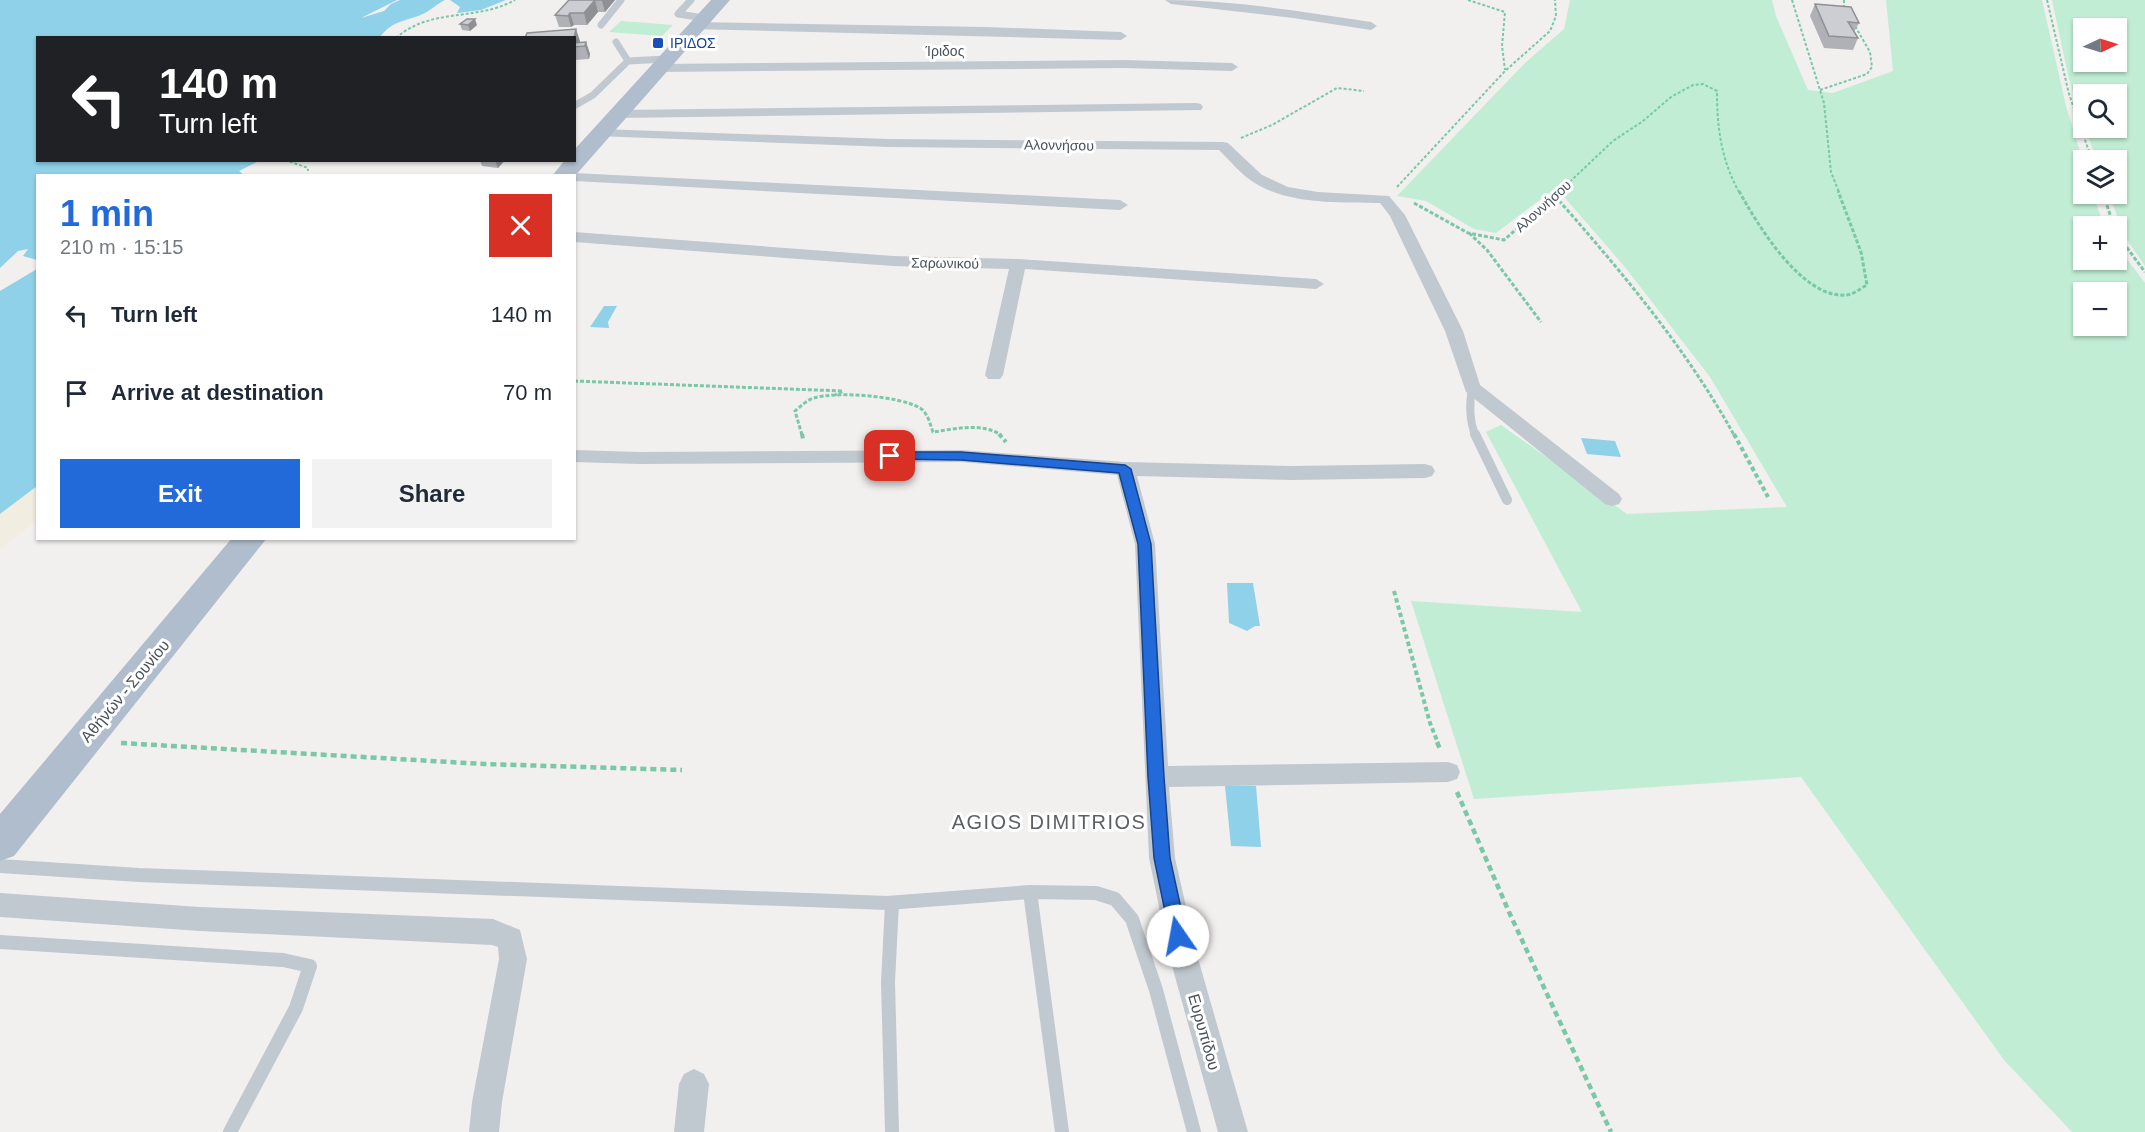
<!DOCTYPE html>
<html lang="en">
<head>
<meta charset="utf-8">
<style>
	:root { --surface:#fff; --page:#f2f2f3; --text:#1f2937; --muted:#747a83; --accent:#2269d9 }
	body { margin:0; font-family:Arial,sans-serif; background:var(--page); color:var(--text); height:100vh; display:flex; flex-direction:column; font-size:22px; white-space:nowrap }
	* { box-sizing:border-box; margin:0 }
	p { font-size:20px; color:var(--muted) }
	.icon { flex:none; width:33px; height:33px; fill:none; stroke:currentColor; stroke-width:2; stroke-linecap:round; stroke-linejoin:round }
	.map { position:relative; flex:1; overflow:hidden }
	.sheet { position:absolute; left:36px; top:174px; width:540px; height:366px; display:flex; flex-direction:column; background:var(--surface); border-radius:0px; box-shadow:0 2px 4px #0004 }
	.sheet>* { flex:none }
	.guide { position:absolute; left:36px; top:36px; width:540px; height:126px; border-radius:0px; box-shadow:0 2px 4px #0004; background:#202124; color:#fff; overflow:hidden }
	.needle { width:39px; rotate:86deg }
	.tools { position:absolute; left:2073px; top:18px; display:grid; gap:12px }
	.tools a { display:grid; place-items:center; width:54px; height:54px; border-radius:0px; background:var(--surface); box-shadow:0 2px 4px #0004; font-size:30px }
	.pin { position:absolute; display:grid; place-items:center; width:51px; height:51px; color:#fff; margin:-26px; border-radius:12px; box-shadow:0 3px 9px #0006 }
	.me { position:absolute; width:66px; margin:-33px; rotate:348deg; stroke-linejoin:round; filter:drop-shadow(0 0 4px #0008) }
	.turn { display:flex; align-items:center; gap:21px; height:126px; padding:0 24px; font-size:27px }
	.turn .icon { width:78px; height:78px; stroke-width:2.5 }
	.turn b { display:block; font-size:42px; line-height:51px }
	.round { display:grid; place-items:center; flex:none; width:63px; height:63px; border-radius:0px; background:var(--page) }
	.overview { display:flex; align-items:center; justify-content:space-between; height:102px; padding:0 24px }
	h1 { font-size:36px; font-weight:700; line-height:45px; color:var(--accent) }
	.cta { display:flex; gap:12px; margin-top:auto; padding:12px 24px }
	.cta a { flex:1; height:69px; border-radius:0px; background:var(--accent); color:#fff; font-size:24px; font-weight:700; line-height:69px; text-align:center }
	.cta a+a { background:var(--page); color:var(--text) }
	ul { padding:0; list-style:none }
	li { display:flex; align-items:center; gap:18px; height:78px; padding:0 24px }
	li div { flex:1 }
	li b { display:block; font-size:22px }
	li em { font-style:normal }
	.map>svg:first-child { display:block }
</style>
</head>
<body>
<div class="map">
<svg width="2145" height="1132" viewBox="0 0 2145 1132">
	<rect width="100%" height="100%" fill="#f2efef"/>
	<path fill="#c0edd4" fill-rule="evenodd" d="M1570,0H1772L1776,16L1808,90L1833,93L1893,71L1886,0H2042L2066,106L2083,161L2084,194H2093L2104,226H2084V260H2116L2117,246L2145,283V1132H2072L2004,1060L1801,777L1474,799L1411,601L1582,612L1486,432L1501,425L1627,514L1787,507L1710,377L1625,267L1565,198L1549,193L1496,233L1474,229L1426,201L1397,196L1525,63L1564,29ZM2084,292H2116V326H2084Z
		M2052,0H2145V266L2125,237L2109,194H2116V160H2097L2085,128H2116V94H2084L2083,123L2069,79ZM2084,28H2116V62H2084Z
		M621,21L673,25L662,36L609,32Z"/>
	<path fill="#f2ede1" d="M37,482V520L0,549V512Z"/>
	<path fill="#8fd1e8" d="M0,0H397L361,18L384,11L391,4L400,0H445C437,4 432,9 425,13C406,22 394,19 380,37L38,38V160L259,161L239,171L244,175L38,176L37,260L23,256L28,249L18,251L0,268Z
		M450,0H506L481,10L457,13L460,7Z
		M37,269V486L0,514V291Z
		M604,306H617L608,322L609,328L590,327Z
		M1581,438L1615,441L1621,457L1587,454Z
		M1227,583H1253L1260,626H1255L1247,631L1229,623Z
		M1225,786H1256L1261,847L1231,846Z"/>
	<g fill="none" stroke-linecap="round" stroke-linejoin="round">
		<path stroke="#79c9a6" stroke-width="2" stroke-dasharray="3 2" stroke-linecap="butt" d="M1468,0L1505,12L1502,46L1505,70
			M1792,0L1824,103L1831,172L1839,192
			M1844,0V10
			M2047,0L2069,94L2092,160
			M396,38C431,7 475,22 515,0
			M1820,90L1867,74L1872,67L1870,52L1855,26
			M1241,138L1272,125L1337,88L1364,91
			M285,160L308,168V171
			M1397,187L1505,71L1550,31L1556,16L1555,0
			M1559,192L1613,141L1643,121L1671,97L1693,85L1703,84L1717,91C1717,128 1721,159 1739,192"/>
		<path stroke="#79c9a6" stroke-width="3" stroke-dasharray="4 2" stroke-linecap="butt" d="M1739,191C1757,224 1802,299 1846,295C1853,295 1861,288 1867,285L1861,252L1838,191
			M2103,194L2114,226
			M1555,196C1621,271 1686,348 1734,435
			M1414,203L1468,233L1504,240L1560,191
			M1469,233L1487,250L1541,322
			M2116,233L2145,272
			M574,381L843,391L835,395
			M802,435L795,411C801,406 807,400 814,398C837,391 900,396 920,408C928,413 930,424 933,432C955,429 981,422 1001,435"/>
		<path stroke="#79c9a6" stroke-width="4" stroke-dasharray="4.5 3" stroke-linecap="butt" d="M802,434L803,439
			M999,434L1006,442
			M1734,434L1768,497
			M1394,591L1430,723L1438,743"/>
		<path stroke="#79c9a6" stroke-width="4.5" stroke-dasharray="6 4" stroke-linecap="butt" d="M1437,742L1440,749
			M121,743L484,764L682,770
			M1457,792L1509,912L1611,1132"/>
		<path stroke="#c1c9d0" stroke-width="7" d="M691,0L678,14L704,18
			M601,25L621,0
			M616,42L628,61
			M574,106L593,95L628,61L666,59"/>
		<path stroke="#c1c9d0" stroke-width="8" d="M1472,388C1469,405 1469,419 1475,435"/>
		<path stroke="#c1c9d0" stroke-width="10" d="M1475,434L1507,500"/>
		<path stroke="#c1c9d0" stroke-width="14" d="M0,866L139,875L887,903L1030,892L1096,893L1115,899L1132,919L1156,990L1194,1132
			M1030,892L1062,1132
			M892,903L888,982L892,1132
			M0,942L283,960L310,966L296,1008L230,1132"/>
		<path fill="#c1c9d0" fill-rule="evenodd" d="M1165,0C1234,0 1303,12 1371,22L1377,26L1371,30L1293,18L1171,4Z
			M696,22L986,27L1121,32L1127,36L1121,40L692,29L690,26Z
			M1123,60L1232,63L1238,67L1232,71L1123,68L658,72L652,68L658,64Z
			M1196,103L1201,104L1203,107L1201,110L617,118L610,114L617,110Z
			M600,129L889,139L1223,142L1228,143L1262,175L1288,187L1318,192L1389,196L1405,215L1463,331L1480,385L1619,494L1622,499L1619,504L1612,506L1605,504L1466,392L1445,331L1390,216L1380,203C1339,202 1289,205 1253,182C1241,174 1230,161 1219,150L889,147L595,136L593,133Z
			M574,173L1120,200L1128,205L1120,210L574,181V176H568Z
			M574,232L893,256L1018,259L1316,279L1324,284L1316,289L1025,269L1003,375L1000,379H988L985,375L1009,269L893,266L574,242Z
			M574,450L640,452L961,450L1125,462L1291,466L1425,464L1432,466L1435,471L1432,476L1425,478L1291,480L1137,476L1155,544L1168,766L1448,762L1457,765L1460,772L1457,779L1448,782L1169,787L1175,858L1197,955L1248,1132H1218L1169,955L1149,858L1135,544L1117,475L961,462L640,464L574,462Z
			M0,893L200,907L493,919L520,930L527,959L502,1102L499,1132H469L472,1102L499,959L498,947L492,945L200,931L0,917Z
			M694,1069L704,1074L709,1084L704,1132H674L679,1084L684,1074Z"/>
		<path fill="#b0bdcd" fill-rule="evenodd" d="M711,0H730L574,177L552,176L565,160H574V150Z
			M232,538H267L14,856L0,861V814Z"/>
	</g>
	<path fill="#afb1b6" d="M569,0H615L605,12H598L587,25H574L571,27H559L555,15Z
		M1815,4L1859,23L1854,32L1858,38L1853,50L1824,48L1810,16Z
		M460,24L477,25L470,31L462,30Z
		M574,38L580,41V42H586L590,54L589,59L575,60L574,61Z
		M480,160H505L498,168L482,166Z"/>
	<path fill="#8f9094" d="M595,0L598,12L587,25L584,13Z
		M603,0H615L605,12L602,1Z
		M570,13L574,25L571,27L568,16Z
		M475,19L477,25L470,31L468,25Z
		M576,29L580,41L578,47H574V38Z
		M586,42L590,54L589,59L585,46Z
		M495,160H505L498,168Z"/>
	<path fill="#ccced4" stroke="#8f9094" stroke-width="1.5" d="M569,0H603H595L584,13H570L568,16L555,15Z
		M1815,4L1851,7L1859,23L1848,22L1858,38L1829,36Z
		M467,19H475L468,25L460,24Z
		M576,29L574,38H525L527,33Z
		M586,42L585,46L574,47V43Z"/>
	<path fill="#2269d9" stroke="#16448d" stroke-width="1.5" d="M890,452H961L1125,465L1131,469L1151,544L1164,777L1170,858L1187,936L1185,941L1178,944L1172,941L1170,936L1154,858L1148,777L1138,544L1119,473L961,460L886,459L884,456Z"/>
	<rect fill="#1a4fb4" stroke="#fff" stroke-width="2" x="652" y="37" width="12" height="12" rx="3"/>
	<g text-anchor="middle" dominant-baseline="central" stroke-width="6" stroke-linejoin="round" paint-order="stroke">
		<g font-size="14" fill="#164399" stroke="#fff" text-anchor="start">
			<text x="670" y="43">ΙΡΙΔΟΣ</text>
		</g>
		<g font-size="14" fill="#48525c" stroke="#fff">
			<text x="945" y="51">Ίριδος</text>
			<text transform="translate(1059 145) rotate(1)">Αλοννήσου</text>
			<text transform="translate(1543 206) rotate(-42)">Αλοννήσου</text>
			<text transform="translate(945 263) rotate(1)">Σαρωνικού</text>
		</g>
		<g font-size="16" fill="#48525c" stroke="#fff">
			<text transform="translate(125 691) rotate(-50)">Αθήνών - Σουνίου</text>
			<text transform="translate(1204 1032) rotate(74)">Ευρυπίδου</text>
		</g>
		<g font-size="20" letter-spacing="1.5" fill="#5c5f64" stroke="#fff">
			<text x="1049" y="822">AGIOS DIMITRIOS</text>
		</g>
	</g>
</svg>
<div class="tools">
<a><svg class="needle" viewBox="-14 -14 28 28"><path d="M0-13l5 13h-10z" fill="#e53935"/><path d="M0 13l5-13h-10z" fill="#747a83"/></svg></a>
<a><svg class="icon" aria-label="search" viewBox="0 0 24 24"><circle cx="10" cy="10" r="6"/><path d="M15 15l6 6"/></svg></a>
<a><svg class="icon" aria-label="layers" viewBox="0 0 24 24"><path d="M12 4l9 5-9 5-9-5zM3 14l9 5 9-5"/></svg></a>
<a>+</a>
<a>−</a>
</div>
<div class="pin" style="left:890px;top:456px;background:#d93025"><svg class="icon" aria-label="arrive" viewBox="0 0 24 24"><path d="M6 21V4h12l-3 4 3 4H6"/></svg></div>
<svg class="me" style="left:1178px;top:936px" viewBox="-20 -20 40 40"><circle r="19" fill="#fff"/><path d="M0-13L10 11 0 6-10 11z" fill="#2269d9"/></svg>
<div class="guide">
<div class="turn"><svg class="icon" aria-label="left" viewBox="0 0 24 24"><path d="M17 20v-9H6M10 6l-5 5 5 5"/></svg><div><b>140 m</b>Turn left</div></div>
</div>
<section class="sheet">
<div class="overview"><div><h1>1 min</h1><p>210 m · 15:15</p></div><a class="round" style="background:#d93025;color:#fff"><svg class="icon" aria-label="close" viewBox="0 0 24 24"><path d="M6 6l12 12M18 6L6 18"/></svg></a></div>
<ul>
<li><svg class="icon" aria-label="left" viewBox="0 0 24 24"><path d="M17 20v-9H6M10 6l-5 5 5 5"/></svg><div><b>Turn left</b></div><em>140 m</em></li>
<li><svg class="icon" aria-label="arrive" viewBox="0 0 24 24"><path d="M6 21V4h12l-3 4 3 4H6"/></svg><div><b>Arrive at destination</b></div><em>70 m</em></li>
</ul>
<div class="cta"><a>Exit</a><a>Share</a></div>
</section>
</div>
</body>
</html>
